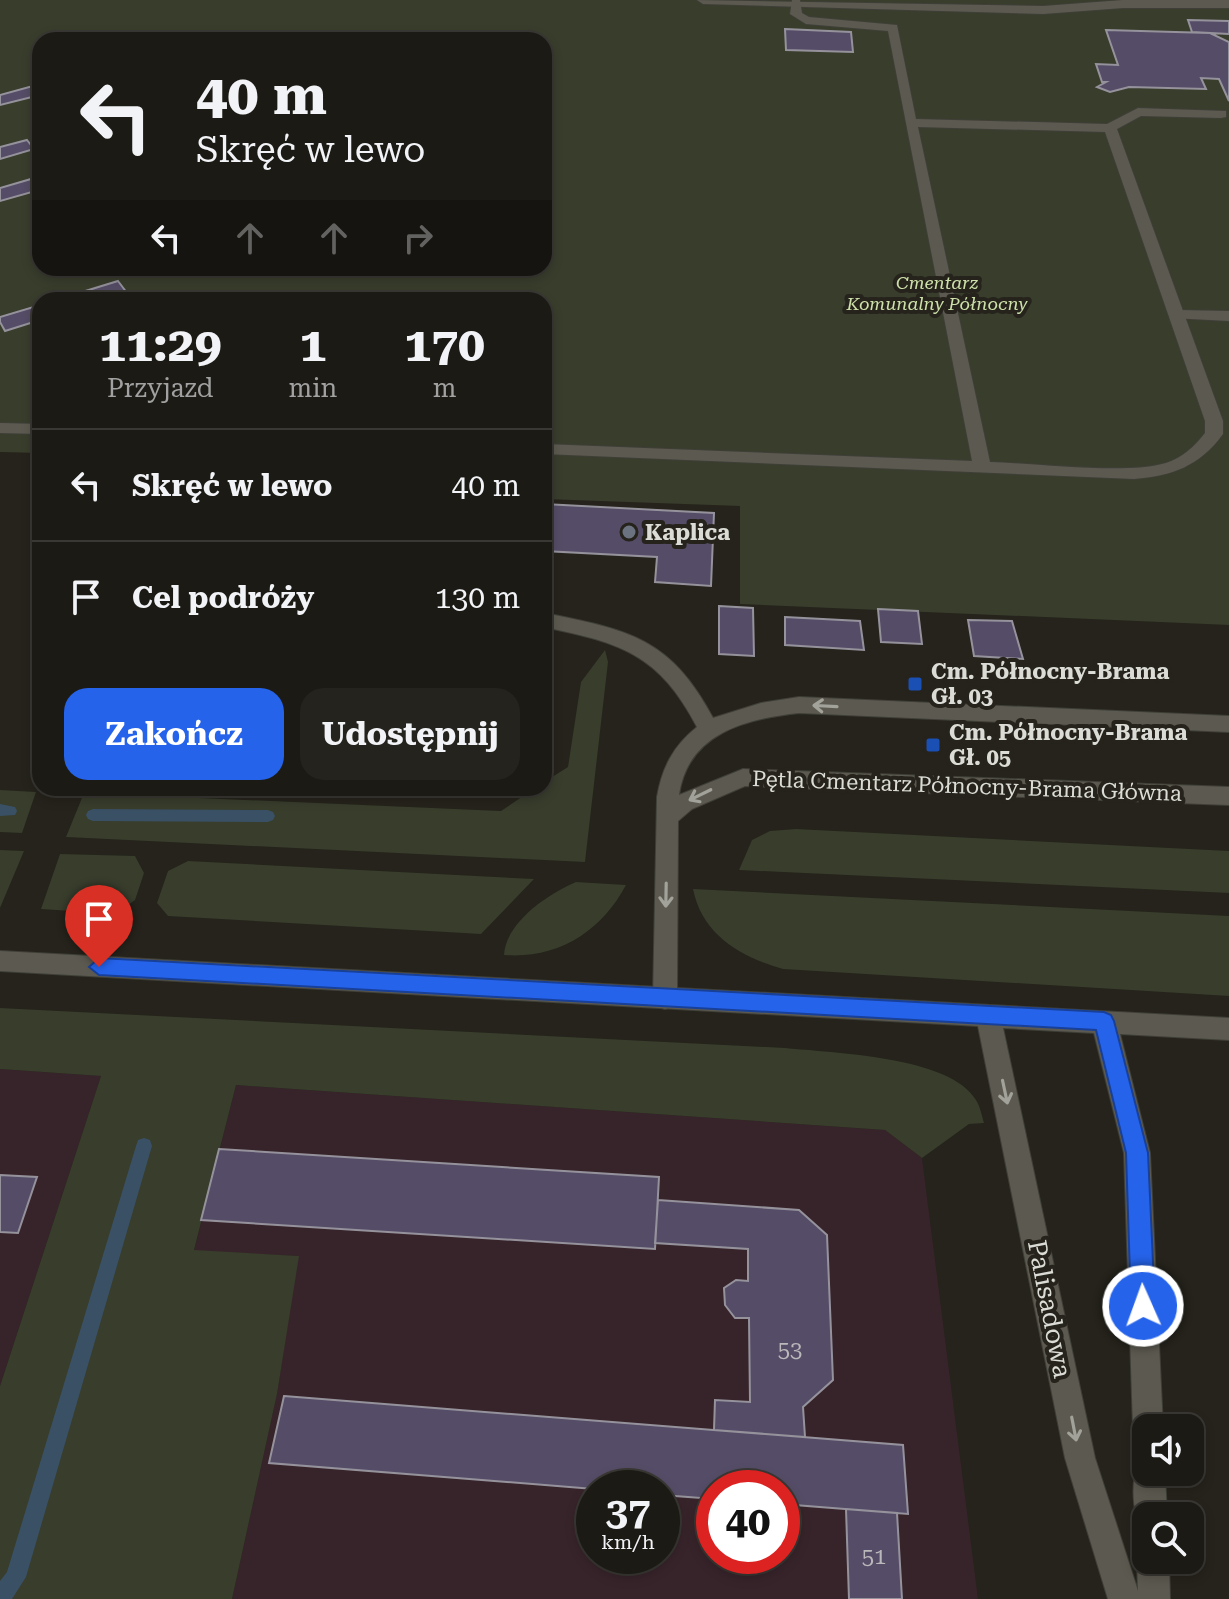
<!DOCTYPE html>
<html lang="pl">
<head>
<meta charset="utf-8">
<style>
	:root { --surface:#1c1a14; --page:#25231d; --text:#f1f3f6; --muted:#a0a1a0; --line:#3a3834; --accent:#2563eb }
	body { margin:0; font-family:"Roboto Serif",serif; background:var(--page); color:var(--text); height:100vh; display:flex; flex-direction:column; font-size:30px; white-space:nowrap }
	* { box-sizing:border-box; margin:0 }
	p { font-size:26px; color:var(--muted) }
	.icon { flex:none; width:44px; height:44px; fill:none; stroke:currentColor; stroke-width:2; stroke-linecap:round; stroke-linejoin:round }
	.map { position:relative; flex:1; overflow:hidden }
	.panel { position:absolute; left:32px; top:292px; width:520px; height:504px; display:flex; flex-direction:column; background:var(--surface); border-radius:24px; box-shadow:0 4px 12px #0003,0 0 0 2px var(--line) }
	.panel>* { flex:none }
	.hud { position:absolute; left:32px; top:32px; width:520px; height:244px; border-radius:24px; box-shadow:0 4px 12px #0003,0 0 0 2px var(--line); background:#1c1a14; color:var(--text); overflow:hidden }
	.buttons { position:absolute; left:1132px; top:1414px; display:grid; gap:16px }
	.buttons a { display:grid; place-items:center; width:72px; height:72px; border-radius:16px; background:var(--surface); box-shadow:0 4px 12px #0003,0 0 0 2px var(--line); font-size:40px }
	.speed { position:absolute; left:576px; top:1470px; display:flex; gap:16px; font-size:40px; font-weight:700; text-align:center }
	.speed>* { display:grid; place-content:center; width:104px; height:104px; border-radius:50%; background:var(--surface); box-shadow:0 4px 12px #0003,0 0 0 2px var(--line); line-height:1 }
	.speed small { font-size:20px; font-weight:400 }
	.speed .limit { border:12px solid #d22; background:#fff; color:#111 }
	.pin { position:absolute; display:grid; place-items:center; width:68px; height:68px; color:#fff; margin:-82px -34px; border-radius:50% 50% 50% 0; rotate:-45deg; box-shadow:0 0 8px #0007 }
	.pin .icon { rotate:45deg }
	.me { position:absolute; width:88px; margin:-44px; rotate:358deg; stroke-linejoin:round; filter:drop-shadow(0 0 6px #0008) }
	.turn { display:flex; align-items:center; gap:28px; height:168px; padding:0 32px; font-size:36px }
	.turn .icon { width:104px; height:104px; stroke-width:2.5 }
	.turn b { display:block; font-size:56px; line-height:68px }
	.lanes { display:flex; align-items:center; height:76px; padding:0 32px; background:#0003; justify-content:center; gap:40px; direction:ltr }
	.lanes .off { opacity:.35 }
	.eta { display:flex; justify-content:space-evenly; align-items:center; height:136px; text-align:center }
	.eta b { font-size:48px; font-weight:700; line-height:56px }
	.cta { display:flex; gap:16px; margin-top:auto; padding:16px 32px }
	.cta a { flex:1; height:92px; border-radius:24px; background:var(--accent); color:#fff; font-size:32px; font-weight:700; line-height:92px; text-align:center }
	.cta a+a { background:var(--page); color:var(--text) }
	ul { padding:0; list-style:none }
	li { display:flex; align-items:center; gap:24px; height:112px; padding:0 32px; border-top:2px solid var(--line) }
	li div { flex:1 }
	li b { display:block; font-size:30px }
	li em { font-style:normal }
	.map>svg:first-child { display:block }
</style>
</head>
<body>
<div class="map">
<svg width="1229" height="1599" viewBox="0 0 1229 1599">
	<rect width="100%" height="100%" fill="#25231b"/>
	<path fill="#37242a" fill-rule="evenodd" d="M0,1069L101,1076L0,1386Z
		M236,1085L885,1130L922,1158L978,1599H232L277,1394L298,1256L194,1251ZM594,1488H662V1556H594ZM714,1488H782V1556H714Z"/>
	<path fill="#383d2c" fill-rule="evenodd" d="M0,0H1229V625L740,604V506L544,499V300H40V453L0,452ZM40,40H544V268H40Z
		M605,650L608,662L585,862L66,837L84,793L501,811L535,788H544V782L568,767L581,682Z
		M0,790L36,792L22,833L0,832Z
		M796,829L1229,851V893L739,870L752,840L770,831Z
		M0,850L24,851L0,908Z
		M60,854L135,856L144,873L135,900L116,914L41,909Z
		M188,861L534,879L481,934L168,916L157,903L168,871Z
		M576,882L626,885C601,932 558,959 504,955C506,922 548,894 576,882Z
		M693,889L1229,916V996L783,969C741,957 702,935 693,889Z
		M0,1008L785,1048C833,1053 950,1056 976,1100C980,1106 982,1116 984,1123L969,1124L922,1158L885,1130L236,1085L194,1250L299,1256L277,1394L232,1599H0V1386L101,1076L0,1069Z"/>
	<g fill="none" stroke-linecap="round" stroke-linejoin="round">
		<path fill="#3a5065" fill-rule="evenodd" d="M0,804L15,807L17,811L15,815L0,816Z
			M93,809L268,810L273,812L275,816L273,820L268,822L93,821L88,819L86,815L88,811Z
			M144,1138L150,1140L152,1146L26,1577L12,1599H0V1581L7,1572L136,1146L138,1140Z"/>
	</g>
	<path fill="#554c67" stroke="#95929c" stroke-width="2" d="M1188,20L1229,21V34L1192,32Z
		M785,29L851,32L853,52L786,50Z
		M1106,30L1210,33L1229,42V101L1219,79L1201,78L1206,89L1129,87L1110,92L1097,87L1106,82H1102L1096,64L1118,65Z
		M40,84V95L0,105V95Z
		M27,140L34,149L0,159V147Z
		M31,179L39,190L0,201V188Z
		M118,281L127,293L105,300H56Z
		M40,305V320L5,331L0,322V317Z
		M544,504L714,513L711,586L655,582L657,557L544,551Z
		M719,606L753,608L754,656L719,654Z
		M878,609L918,611L922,644L881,642Z
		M785,617L860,621L864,650L785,645Z
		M968,620L1012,621L1023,659L974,656Z
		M219,1149L659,1177L655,1249L201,1220Z
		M0,1175L37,1177L18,1233L0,1232Z
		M658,1200L799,1210L827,1235L833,1380L803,1407L805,1437L714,1430L715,1400L750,1402L749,1318H735L725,1305L724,1288L736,1280L748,1281V1249L655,1243Z
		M284,1396L903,1445L908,1514L782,1504V1488H714V1499L662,1495V1488L594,1489L269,1463Z
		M846,1509L897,1513L902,1599H849Z"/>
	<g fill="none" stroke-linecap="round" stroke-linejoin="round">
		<g stroke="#3f3f38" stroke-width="2">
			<path id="service" d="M792,0H800L802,13L809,17L897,25L916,119L1107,124L1138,108L1226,111V117L1221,118L1141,116L1117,129L1223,421V434C1200,466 1172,476 1134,479L544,454V444L972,461L888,31L806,24L790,14ZM918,127L1105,132L1205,421V433C1195,446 1182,458 1166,463C1126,475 1034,463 990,462Z
				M0,423L40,424V434L0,433Z
				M544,613C628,630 670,637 713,718L761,703L799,697L1229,716V732L799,713C745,719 688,733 679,795L743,769L1229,787V805L745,786L692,809L678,821L677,998L674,1006L665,1009L656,1006L653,998L657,797C662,768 673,746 697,727C659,654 621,643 544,627Z"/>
		</g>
		<g stroke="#3f3f38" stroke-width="2">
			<path id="pedestrian" d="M697,0L1043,6L1123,0H1229V8H1123L1043,14L703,4Z
				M1177,310L1229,311V321L1171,318L1169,315Z"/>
		</g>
		<g stroke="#3f3f38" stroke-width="2">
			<path id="tertiary" d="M0,951L1229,1018V1040L1120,1034L1150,1153L1163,1428H1146V1442L1137,1439L1133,1428L1124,1153L1094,1033L1003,1028L1095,1458L1138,1591L1137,1560L1146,1547V1560H1169L1170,1599H1108L1065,1458L978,1026L0,971Z
				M1146,1458V1472H1165L1167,1516H1146V1530L1140,1527C1132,1508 1131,1480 1139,1461Z"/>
		</g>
		<use href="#service" fill="#5c5a50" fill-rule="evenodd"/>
		<use href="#pedestrian" fill="#5c5a50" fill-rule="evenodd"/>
		<use href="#tertiary" fill="#5c5a50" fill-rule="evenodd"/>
	</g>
	<defs><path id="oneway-shaft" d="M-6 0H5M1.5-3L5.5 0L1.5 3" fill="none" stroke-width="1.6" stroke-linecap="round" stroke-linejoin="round" transform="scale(2)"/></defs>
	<g stroke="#a2a29a">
		<use href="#oneway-shaft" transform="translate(825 706) rotate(-177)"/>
		<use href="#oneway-shaft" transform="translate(700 795) rotate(154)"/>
		<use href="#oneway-shaft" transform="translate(666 895) rotate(91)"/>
		<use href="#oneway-shaft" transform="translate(1005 1092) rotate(78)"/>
		<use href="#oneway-shaft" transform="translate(1074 1429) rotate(79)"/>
	</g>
	<path fill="#2563eb" stroke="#184099" stroke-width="2" d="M99,958L1104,1012L1111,1015L1114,1021L1148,1153L1155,1306L1152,1314L1143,1317L1135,1314L1131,1306L1126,1153L1096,1030L99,975L89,967Z"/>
	<circle fill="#6b7280" stroke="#25231b" stroke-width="3" cx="629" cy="532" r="8"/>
	<g fill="#1a4fb4" stroke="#25231b" stroke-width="3">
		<rect x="907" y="676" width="16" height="16" rx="4"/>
		<rect x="925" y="737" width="16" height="16" rx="4"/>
	</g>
	<g text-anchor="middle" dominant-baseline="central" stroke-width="8" stroke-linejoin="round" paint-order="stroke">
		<g font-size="18" font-style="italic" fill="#cee1aa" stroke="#25231b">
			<text x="937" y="282">Cmentarz<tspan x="937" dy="21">Komunalny Północny</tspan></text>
		</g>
		<g font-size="22" font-weight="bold" fill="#dcdcd6" stroke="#25231b" text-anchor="start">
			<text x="645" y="532">Kaplica</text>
			<text x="931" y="671">Cm. Północny-Brama<tspan x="931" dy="25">Gł. 03</tspan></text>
			<text x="949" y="732">Cm. Północny-Brama<tspan x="949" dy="25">Gł. 05</tspan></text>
		</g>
		<g font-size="22" fill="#dcdcd6" stroke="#25231b">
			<text transform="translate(967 786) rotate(2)">Pętla Cmentarz Północny-Brama Główna</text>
		</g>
		<g font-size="22" fill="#bab8ba">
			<text x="790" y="1349">53</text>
			<text x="874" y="1556">51</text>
		</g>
		<g font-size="26" fill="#dcdcd6" stroke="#25231b">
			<text transform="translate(1050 1309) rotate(79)">Palisadowa</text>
		</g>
	</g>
</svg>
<div class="buttons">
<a><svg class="icon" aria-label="sound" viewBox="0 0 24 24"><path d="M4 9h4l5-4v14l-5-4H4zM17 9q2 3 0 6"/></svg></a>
<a><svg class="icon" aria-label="search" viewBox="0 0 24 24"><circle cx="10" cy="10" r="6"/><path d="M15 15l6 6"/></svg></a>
</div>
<div class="speed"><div>37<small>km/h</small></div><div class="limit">40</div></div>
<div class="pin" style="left:99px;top:967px;background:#d93025"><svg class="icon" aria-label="arrive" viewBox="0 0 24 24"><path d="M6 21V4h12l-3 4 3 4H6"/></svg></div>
<svg class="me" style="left:1143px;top:1306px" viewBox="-20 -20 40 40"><circle r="17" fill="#2563eb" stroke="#fff" stroke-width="3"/><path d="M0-11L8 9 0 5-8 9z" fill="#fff"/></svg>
<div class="hud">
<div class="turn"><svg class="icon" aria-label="left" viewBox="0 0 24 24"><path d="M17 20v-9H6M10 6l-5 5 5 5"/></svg><div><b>40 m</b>Skręć w lewo</div></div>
<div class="lanes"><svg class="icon" aria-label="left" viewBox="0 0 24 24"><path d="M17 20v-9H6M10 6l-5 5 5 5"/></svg><svg class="icon off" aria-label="ahead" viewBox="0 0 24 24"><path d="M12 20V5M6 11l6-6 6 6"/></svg><svg class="icon off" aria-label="ahead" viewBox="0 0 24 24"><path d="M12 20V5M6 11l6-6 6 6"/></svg><svg class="icon off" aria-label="right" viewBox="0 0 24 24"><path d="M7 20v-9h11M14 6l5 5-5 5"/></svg></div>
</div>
<section class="panel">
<div class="eta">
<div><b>11:29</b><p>Przyjazd</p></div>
<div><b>1</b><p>min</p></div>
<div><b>170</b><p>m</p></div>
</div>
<ul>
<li><svg class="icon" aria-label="left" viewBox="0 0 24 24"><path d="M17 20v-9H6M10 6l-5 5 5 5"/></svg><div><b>Skręć w lewo</b></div><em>40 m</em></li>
<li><svg class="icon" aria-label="arrive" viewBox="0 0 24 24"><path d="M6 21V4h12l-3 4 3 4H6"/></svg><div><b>Cel podróży</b></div><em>130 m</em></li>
</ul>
<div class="cta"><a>Zakończ</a><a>Udostępnij</a></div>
</section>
</div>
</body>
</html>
